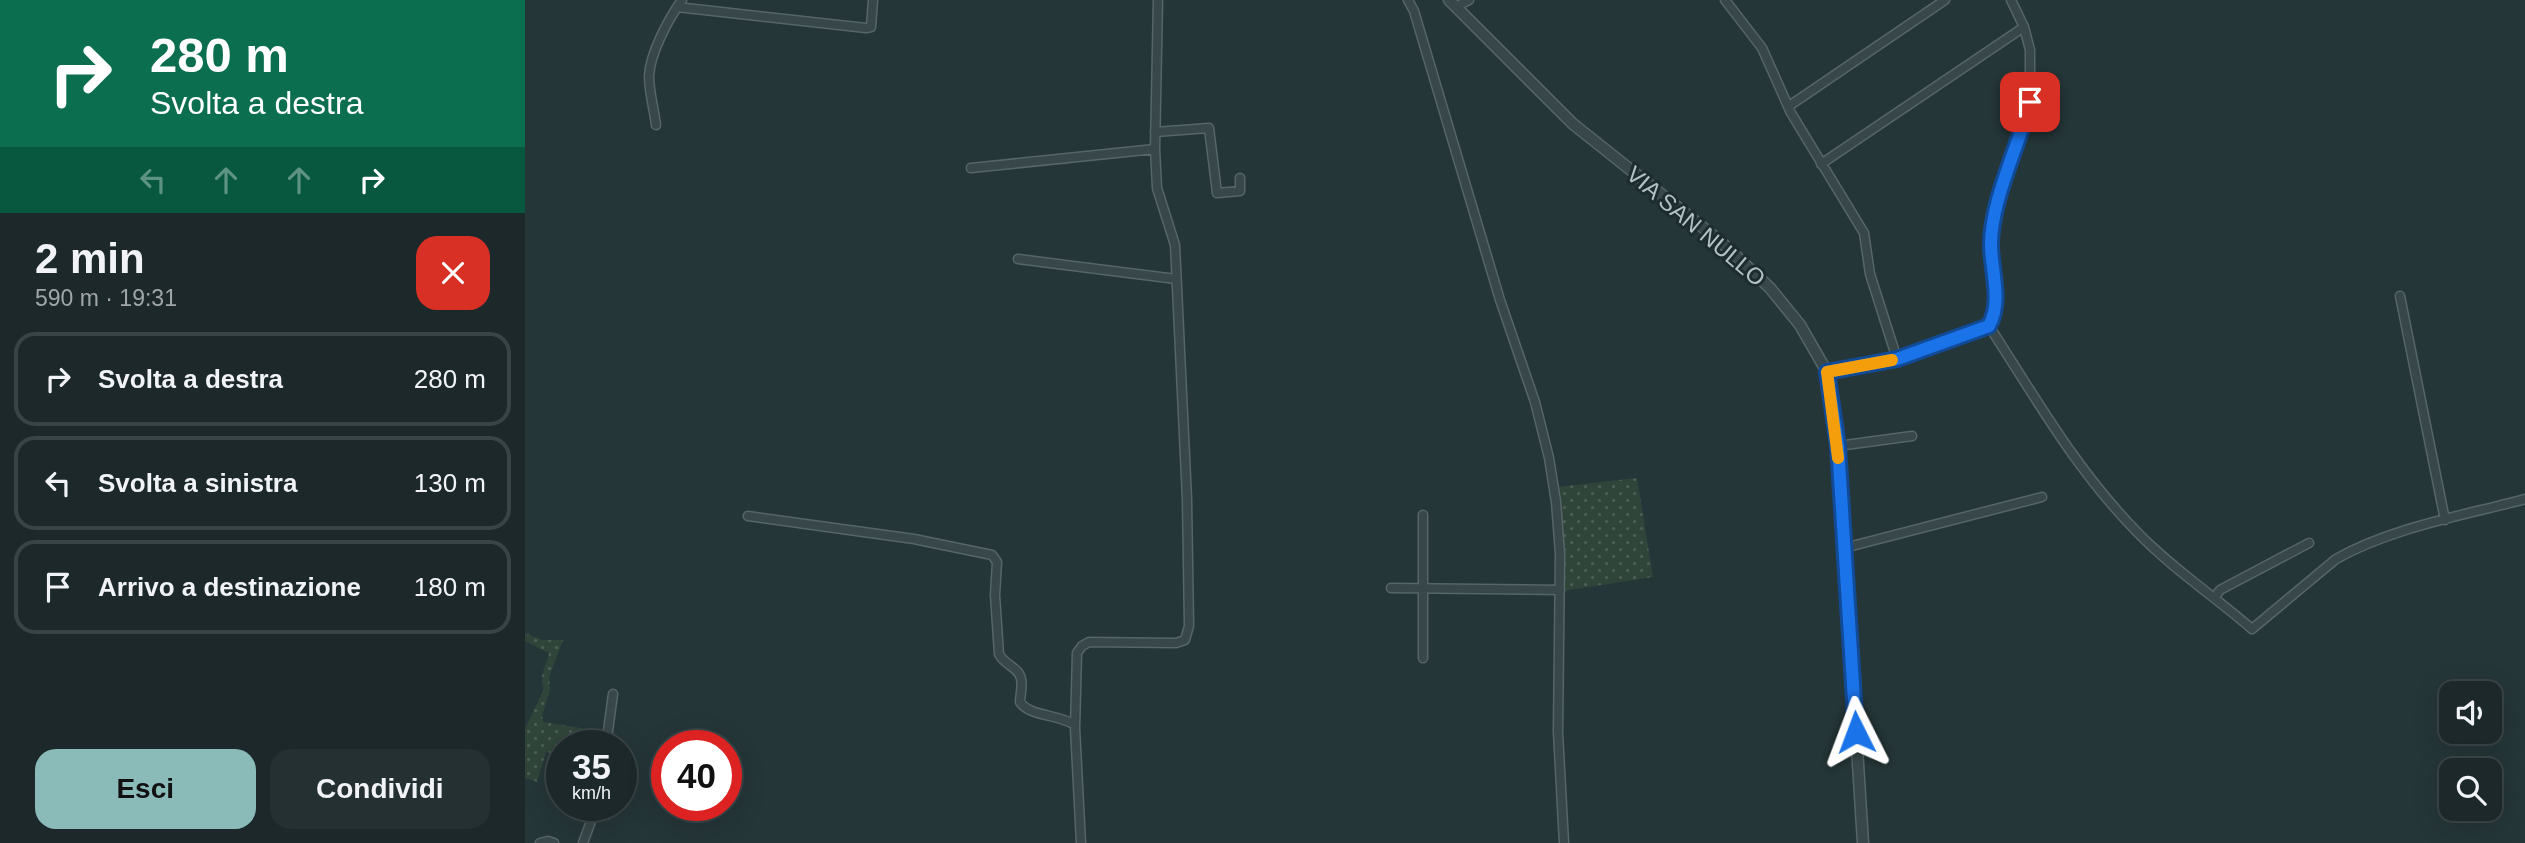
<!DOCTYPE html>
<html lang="it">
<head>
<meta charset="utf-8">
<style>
	:root { --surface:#1c282a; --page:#253032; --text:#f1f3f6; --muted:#a0a6a8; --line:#3a4447; --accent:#8bbbb9 }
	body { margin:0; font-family:Arial,sans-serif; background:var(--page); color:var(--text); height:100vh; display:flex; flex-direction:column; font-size:26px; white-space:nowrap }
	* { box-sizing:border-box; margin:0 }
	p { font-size:23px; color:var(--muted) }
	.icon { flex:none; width:38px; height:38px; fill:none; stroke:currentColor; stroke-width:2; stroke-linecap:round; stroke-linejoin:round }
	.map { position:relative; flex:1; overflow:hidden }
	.drawer { display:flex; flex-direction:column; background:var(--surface); width:525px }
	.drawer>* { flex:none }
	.guide { background:#0b6e4f; color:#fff; overflow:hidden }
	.tools { position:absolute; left:1914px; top:681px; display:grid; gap:14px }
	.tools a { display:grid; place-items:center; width:63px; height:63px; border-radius:14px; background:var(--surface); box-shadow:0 7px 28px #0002,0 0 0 2px var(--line); font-size:35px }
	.speed { position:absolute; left:21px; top:730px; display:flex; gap:14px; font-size:35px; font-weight:700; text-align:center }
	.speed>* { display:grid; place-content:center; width:91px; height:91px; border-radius:50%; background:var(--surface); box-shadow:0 7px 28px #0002,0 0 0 2px var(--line); line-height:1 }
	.speed small { font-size:18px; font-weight:400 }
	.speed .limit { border:10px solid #d22; background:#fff; color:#111 }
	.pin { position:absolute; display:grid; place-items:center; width:60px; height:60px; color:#fff; margin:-30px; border-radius:14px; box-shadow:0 4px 10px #0006 }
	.me { position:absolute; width:77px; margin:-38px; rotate:357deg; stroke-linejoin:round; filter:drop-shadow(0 0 5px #0008) }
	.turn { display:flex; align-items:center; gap:24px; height:147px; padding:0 35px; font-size:32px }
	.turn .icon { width:91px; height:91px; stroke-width:2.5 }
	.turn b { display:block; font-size:49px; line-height:60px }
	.lanes { display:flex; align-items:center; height:66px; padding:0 35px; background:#0003; justify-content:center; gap:35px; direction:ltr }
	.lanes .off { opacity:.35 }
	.round { display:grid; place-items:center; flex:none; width:74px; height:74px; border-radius:21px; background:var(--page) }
	.summary { display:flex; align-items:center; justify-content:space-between; height:119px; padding:0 35px }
	h1 { font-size:42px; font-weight:800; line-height:52px }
	.primary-button { display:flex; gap:14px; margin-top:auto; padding:14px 35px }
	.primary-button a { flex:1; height:80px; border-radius:21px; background:var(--accent); color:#111; font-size:28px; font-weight:800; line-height:80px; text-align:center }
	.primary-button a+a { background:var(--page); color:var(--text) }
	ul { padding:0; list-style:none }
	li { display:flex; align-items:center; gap:21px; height:94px; margin:0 14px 10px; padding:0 21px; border:4px solid var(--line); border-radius:21px }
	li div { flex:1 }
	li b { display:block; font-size:26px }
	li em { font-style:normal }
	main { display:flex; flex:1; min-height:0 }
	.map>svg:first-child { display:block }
</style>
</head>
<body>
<main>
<section class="drawer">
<div class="guide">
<div class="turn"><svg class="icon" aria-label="right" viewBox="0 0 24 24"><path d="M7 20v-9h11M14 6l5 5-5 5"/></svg><div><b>280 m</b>Svolta a destra</div></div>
<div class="lanes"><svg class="icon off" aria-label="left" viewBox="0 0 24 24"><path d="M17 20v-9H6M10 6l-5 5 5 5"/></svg><svg class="icon off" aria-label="ahead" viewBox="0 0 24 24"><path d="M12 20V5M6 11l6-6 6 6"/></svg><svg class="icon off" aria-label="ahead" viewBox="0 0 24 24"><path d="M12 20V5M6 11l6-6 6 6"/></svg><svg class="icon" aria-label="right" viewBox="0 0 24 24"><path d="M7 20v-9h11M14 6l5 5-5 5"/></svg></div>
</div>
<div class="summary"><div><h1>2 min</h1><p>590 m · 19:31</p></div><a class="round" style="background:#d93025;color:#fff"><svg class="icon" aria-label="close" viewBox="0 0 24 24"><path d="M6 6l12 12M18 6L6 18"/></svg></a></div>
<ul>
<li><svg class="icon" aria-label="right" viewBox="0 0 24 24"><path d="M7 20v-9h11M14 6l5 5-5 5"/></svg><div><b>Svolta a destra</b></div><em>280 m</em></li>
<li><svg class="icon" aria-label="left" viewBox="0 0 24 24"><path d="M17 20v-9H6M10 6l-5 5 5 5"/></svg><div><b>Svolta a sinistra</b></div><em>130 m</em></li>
<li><svg class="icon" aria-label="arrive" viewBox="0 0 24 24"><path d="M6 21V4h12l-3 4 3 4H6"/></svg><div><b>Arrivo a destinazione</b></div><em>180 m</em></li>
</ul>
<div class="primary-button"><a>Esci</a><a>Condividi</a></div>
</section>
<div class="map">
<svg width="2000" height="843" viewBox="0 0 2000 843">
	<defs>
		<pattern id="grass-dots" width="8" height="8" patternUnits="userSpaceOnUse" patternTransform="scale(1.75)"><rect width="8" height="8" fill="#30453a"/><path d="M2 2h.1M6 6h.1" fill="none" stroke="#4c5e55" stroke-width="1.8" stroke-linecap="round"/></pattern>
	</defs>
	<rect width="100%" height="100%" fill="#253638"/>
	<path fill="url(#grass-dots)" d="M1112,478L1128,577L1038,591L1032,487Z
		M0,633L17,640H38L24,677L25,690L17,716L18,722L80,732L79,745L37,746V755L21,752L12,782L1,778L0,780V729L19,689C13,676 22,665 24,653L0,641Z"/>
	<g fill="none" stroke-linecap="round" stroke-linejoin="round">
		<g stroke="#566567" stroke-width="11">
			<path id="minor" d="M883,0L889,11L975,300L1010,402L1024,458L1031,502L1035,554L1033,732L1039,843
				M1200,0L1237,48L1266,113L1339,233L1345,274L1372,359
				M152,7L341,28L346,27L348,0
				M931,7L944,0
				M1264,106L1420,0
				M131,125C129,109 124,92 124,76C125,53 144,18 157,0
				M630,132L684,128L692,193L715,191V178
				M1296,164L1499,27
				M446,168L630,149
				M493,259L651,279
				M1875,296L1920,520
				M1464,326C1512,400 1551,470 1613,533C1648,569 1689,596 1727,629L1811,559C1868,527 1937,516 2000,499
				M1302,372L1372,359L1464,326L1471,314L1466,248L1469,222L1505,102V50L1499,27L1486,0
				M1313,446L1387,436
				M898,515V658
				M223,516L389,539L467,555L472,562L470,595L474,654C479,665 494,667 496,679C498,686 495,695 495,702C505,717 534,714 550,725
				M1319,548L1517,497
				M866,588L1035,590
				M1690,597L1695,590L1784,543
				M81,746L88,694
				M15,843L23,841L29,843
				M58,843L72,805
				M556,843L550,728L552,653L557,646L564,642L651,643L660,640L664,626L662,499L650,245L632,188L630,149L633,0"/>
		</g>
		<g stroke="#566567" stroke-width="13">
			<path id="tertiary" d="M924,0L1048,124L1195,241L1245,288L1275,325L1302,372L1313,446L1338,843"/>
		</g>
		<use href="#minor" stroke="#384749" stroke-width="8"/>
		<use href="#tertiary" stroke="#384749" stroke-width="10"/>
	</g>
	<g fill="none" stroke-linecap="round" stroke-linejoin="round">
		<g stroke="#114b97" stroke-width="18">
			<path id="route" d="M1331,732L1313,446L1302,372L1372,359L1464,326C1477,302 1467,274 1466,247C1465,202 1494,146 1505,102"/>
		</g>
		<use href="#route" stroke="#1a73e8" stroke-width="12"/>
		<path stroke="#f59e0b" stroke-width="12" d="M1313,458L1302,372L1367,360"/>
	</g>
	<g text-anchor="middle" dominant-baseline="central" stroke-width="6" stroke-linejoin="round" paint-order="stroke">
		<g font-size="23" fill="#b3c2c5" stroke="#1d2c2e">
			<text transform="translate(1171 226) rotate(40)">VIA SAN NULLO</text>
		</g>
	</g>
</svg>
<div class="tools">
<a><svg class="icon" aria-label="sound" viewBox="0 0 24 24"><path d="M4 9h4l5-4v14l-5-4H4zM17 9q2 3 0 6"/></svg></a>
<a><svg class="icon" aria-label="search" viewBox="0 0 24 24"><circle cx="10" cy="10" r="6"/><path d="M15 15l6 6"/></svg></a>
</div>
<div class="speed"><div>35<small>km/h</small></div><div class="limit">40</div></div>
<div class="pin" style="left:1505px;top:102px;background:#d93025"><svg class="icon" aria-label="arrive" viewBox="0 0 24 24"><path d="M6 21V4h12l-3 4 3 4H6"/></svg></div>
<svg class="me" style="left:1331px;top:732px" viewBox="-20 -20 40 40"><path d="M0-17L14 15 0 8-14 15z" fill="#1a73e8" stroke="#fff" stroke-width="4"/></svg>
</div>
</main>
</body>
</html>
